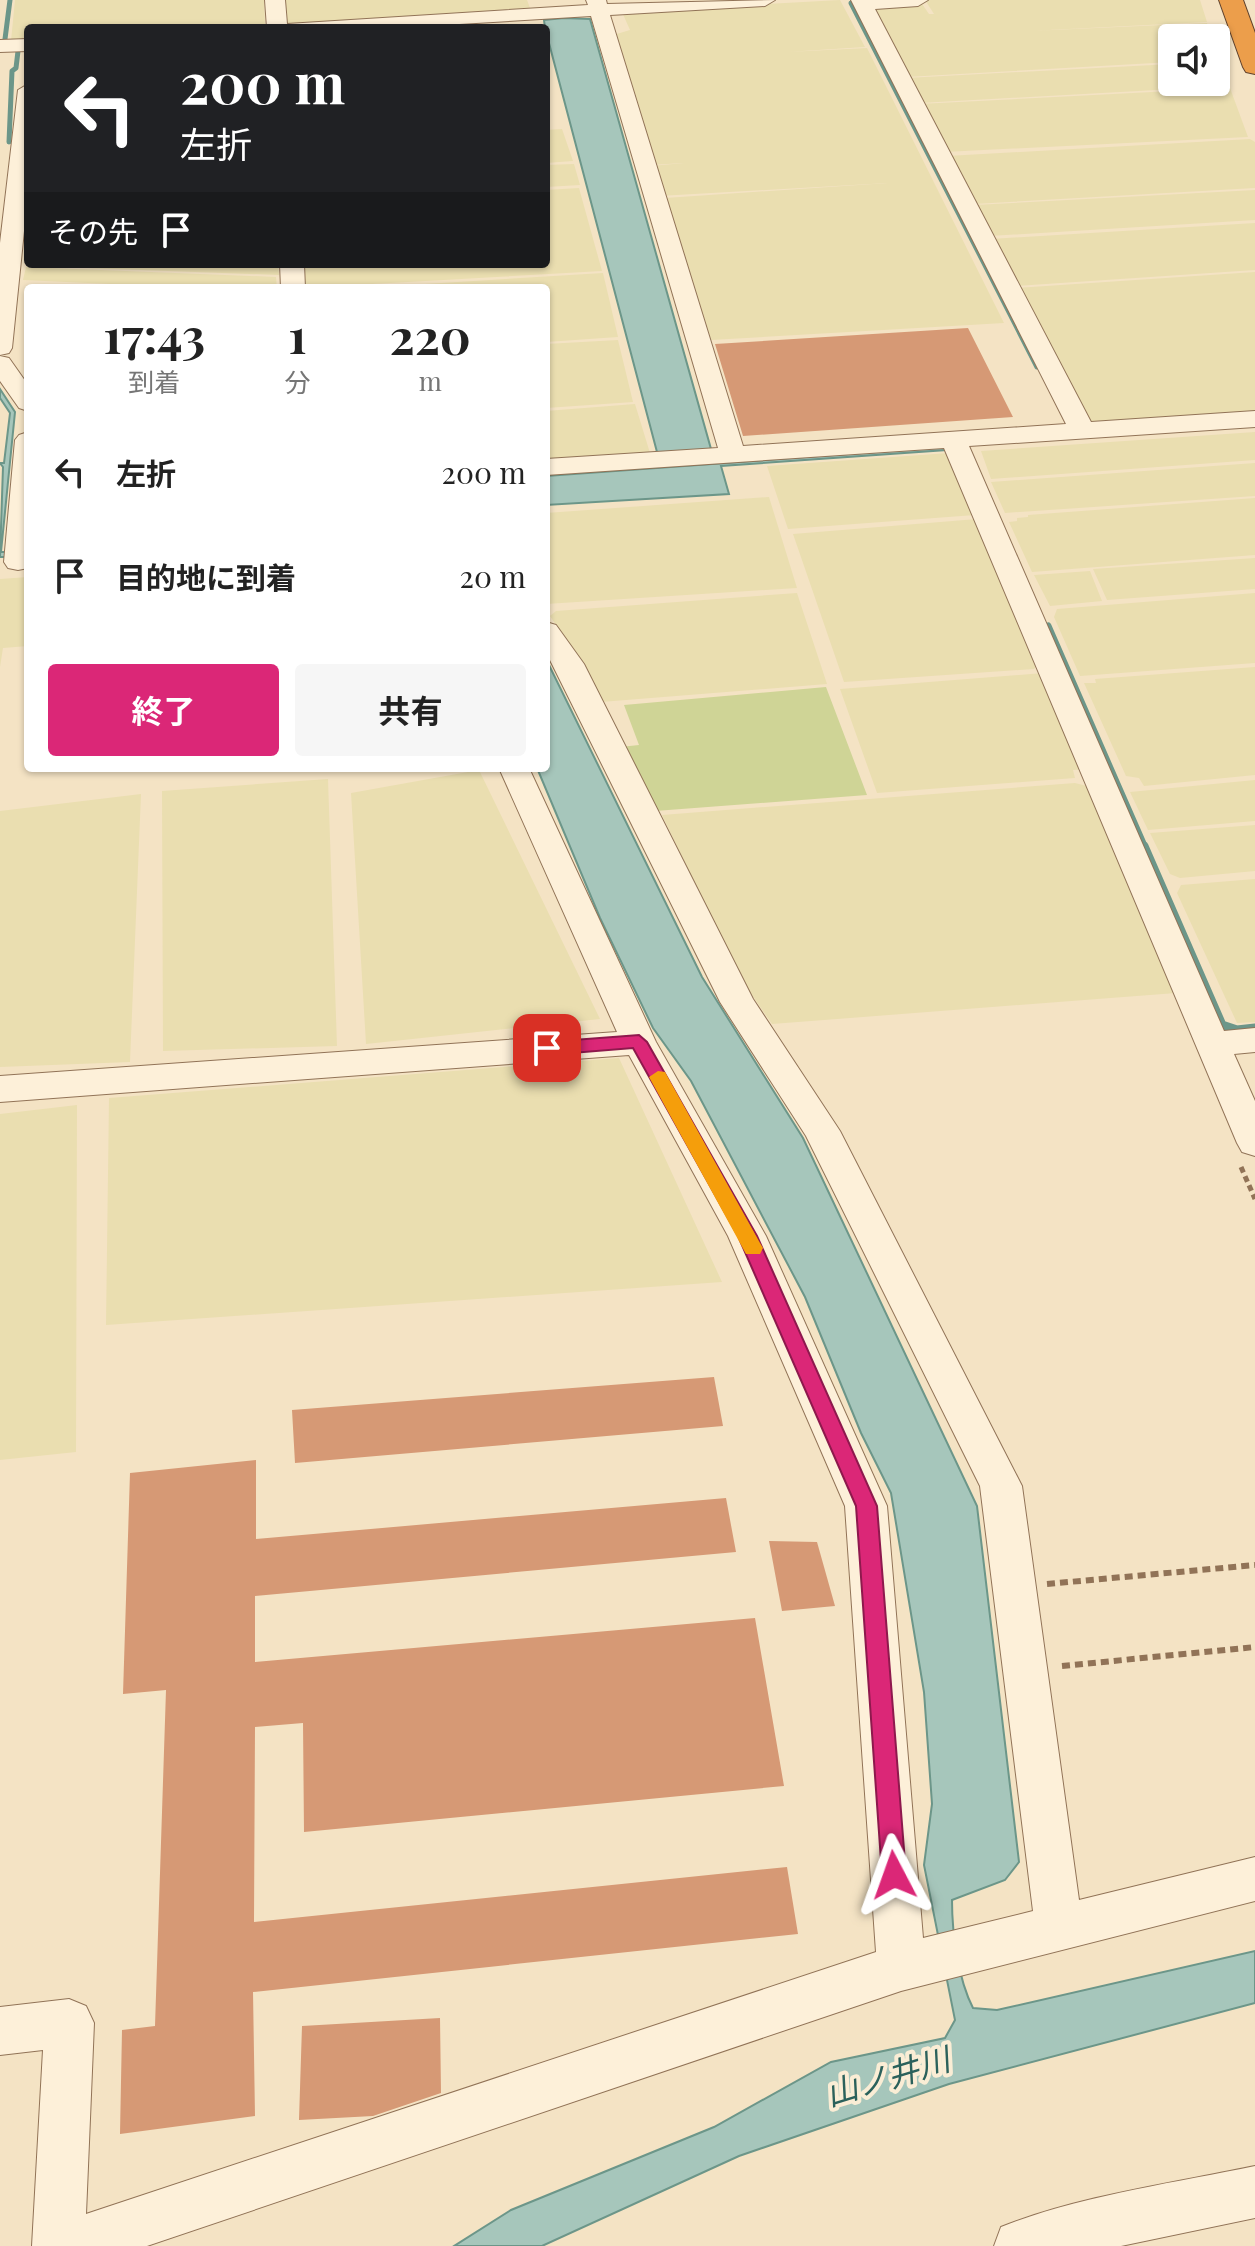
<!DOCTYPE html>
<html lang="ja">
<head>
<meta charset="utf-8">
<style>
	:root { --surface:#fff; --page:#f6f6f6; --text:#222; --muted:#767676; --accent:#db2777 }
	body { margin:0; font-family:"Playfair Display","Noto Sans JP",serif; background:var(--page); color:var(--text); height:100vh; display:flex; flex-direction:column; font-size:30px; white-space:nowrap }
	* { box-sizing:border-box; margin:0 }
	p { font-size:26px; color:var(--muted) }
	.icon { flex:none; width:44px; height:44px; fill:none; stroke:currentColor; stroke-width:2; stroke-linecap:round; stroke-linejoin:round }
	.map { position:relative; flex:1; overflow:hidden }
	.sheet { position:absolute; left:24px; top:284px; width:526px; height:488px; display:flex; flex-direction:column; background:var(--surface); border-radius:8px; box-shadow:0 2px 6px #0004 }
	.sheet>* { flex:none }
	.top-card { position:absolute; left:24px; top:24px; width:526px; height:244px; border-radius:8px; box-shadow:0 2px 6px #0004; background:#202124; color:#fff; overflow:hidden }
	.tools { position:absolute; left:1158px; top:24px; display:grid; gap:16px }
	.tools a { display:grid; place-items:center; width:72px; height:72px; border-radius:8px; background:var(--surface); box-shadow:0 2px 6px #0004; font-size:40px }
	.pin { position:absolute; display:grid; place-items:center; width:68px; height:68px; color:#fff; margin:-34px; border-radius:16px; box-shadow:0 4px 12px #0006 }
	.me { position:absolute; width:88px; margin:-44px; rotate:356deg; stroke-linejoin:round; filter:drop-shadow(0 0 6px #0008) }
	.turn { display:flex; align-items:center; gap:28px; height:168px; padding:0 24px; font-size:36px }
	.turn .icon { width:104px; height:104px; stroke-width:2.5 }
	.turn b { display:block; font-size:56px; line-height:68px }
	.then { display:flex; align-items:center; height:76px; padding:0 24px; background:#0003; gap:16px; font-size:30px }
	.eta { display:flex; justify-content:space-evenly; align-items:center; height:136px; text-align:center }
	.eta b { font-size:48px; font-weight:700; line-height:56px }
	.button { display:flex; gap:16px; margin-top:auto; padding:16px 24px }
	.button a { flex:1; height:92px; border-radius:8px; background:var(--accent); color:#fff; font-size:32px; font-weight:700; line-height:92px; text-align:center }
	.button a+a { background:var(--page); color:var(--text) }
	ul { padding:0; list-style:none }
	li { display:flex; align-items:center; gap:24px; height:104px; padding:0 24px }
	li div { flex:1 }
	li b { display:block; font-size:30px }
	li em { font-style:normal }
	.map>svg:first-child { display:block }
</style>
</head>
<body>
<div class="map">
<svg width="1255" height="2246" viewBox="0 0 1255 2246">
	<rect width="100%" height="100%" fill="#f4e3c4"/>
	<path fill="#eadeb0" d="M15,0H264L265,25L211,28H28V40L11,41Z
		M282,0H527L530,8L284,24Z
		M840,0L865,47L787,52L867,48L1004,323L711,340L665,198L888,183L659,196L651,166L684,163L650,165L610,36L630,30L622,12Z
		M925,0H1200L1207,22L1029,31L1207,23L1212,38H1172V62L906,77L868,5L920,1L929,14H934Z
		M1222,61L1229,86L920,103L906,78L1172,64V82H1216V62Z
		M1230,88L1248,137L944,152L919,104Z
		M562,129L573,161L546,163V130Z
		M1250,139L1255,142V188L974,204L947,156Z
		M574,164L580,185L546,187V165Z
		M579,188L602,271L301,288L300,264H546V190Z
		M1255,190V220L989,236L974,205Z
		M1255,223V270L1016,286L991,239Z
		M89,264H278L279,275L87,268Z
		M26,267L276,277L277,288H109L110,284L23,280Z
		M1255,272V414L1088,425L1016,288Z
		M603,273L618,337L546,342V288H360Z
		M618,340L633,402L546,408V344Z
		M635,404L650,453L546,460V411Z
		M1255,432V460L991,479L981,451Z
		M949,453L975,515L788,529L767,466Z
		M1255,463V496L1005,513L991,482Z
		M769,497L797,588L546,604V513Z
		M1255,498V555L1032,572L1009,522L1017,521V518L1028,517V515Z
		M977,519L1038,664L1034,669L844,682L793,534Z
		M1255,558V589L1107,600L1093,569Z
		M1090,571L1102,601L1050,606L1034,575Z
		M28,577V646L3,648L0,667V579Z
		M797,593L827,684L601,702L581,662L550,616L556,611Z
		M1255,593V663L1080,676L1054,617L1057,609Z
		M1255,667V775L1144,786L1139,778L1126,776L1084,683H1096L1095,679Z
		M1043,673L1086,769L1073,770L1075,778L877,793L840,689Z
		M479,770L600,1019L366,1044L351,793Z
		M328,779L337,1046L163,1051L162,791Z
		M1255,780V821L1148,830L1130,792Z
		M1075,783L1095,788L1176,993L772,1024L740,978L662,815Z
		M141,794L130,1062L0,1067V811Z
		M1255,825V871L1180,878L1170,874L1150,833Z
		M1255,879V1022L1237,1023L1177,893L1181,885Z
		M619,1058L722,1282L106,1325L109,1098Z
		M77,1105L76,1452L0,1460V1114Z"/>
	<path fill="#cfd496" d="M826,687L867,795L655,811L620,747L639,745L624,705Z"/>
	<path fill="#a6c6bb" stroke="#6c9689" stroke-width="2" d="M564,18L590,19L711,449L687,452H657L545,28L544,20Z
		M0,389L15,412L1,552H6V557H0L3,467L0,463H4L10,413L0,398Z
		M945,447L946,450L721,466L729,494L546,505V476Z
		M546,659L702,977L803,1138L977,1506L1019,1862L1005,1880L952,1900C952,1933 958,1979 973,2008L997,2010L1255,1951V2003L949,2084L739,2156L542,2246H454L511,2210L714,2127L831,2062L945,2038L955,2020L924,1865L932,1804L924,1692L891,1493L861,1433L805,1297L691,1081L653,1028L600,918L537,768H546Z"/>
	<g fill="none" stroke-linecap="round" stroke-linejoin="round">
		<path stroke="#6c9689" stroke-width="5" d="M882,0L851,3L1037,367
			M5,39L10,0
			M9,142L12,71L16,68L18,51"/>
		<path stroke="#6c9689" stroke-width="7" d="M1048,626L1145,848"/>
		<path stroke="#6c9689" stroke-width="9" d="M1144,846L1222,1025L1237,1030L1255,1028"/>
	</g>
	<path fill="#d69975" d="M968,328L1013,417L743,436L715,344Z
		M714,1377L723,1426L295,1463L292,1410Z
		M256,1460V1539L726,1498L736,1552L255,1596V1662L755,1618L784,1786L304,1832L303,1723L255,1727L254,1922L787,1867L798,1934L253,1992L255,2116L120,2134L122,2030L155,2026L166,1690L123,1694L130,1473Z
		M769,1541L817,1542L835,1606L782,1611Z
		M440,2018L441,2093L373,2116L299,2120L302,2026Z"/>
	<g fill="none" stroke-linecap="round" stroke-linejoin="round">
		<g stroke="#917357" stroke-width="2">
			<path id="street" d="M265,0H285L287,24L588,5L586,0H606L607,4L775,0L765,6L610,15L743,446L1066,424L851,0H928L918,6L875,9L1091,422L1255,411V427L969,446L1224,1031L1255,1028V1052L1234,1054L1255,1101V1156L1242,1152L1237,1143L944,448L546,475V459L718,448L591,16L392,28H267Z
				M28,39V51L0,52V40Z
				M28,84V192L12,348L9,353L0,355V243L18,90Z
				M280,264H304L305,288H281Z
				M0,356L9,358L28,385V411L19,408L0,381Z
				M28,432V568L18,570L8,568L4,562L15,440L19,435Z
				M546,622L556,625L584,664L753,999L840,1131L1022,1486L1079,1900L1255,1857V1901L901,1991L147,2246H32L43,2050L0,2055V2007L69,1999L86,2006L94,2023L86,2214L876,1952L845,1506L728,1236L629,1055L0,1102V1076L617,1032L499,768H529L656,1042L766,1236L887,1506L923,1938L1033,1911L980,1486L806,1136L720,1002L546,652Z
				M1255,2166V2218L1121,2246H994L1001,2227C1078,2196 1174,2183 1255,2166Z"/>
		</g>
		<g stroke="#5f412c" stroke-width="2">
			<path id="highway" d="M1219,0H1243L1255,33V74L1246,72L1243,67Z"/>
		</g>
		<path stroke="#917357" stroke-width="5" stroke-dasharray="6 4" stroke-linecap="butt" d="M1241,1167L1255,1199"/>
		<path stroke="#917357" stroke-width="6" stroke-dasharray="8 5" stroke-linecap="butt" d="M1047,1584L1255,1565
			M1062,1666L1255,1647"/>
		<use href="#street" fill="#fdf0d9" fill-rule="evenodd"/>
		<use href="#highway" fill="#ec9e4b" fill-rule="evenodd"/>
	</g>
	<path fill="#db2777" stroke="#8e194d" stroke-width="2" d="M639,1035L647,1042L757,1236L877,1506L906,1875L903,1883L894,1886L886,1883L882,1875L856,1506L738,1236L633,1048L547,1055L539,1048L547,1042Z"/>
	<path fill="#f59e0b" d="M658,1071L665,1072L760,1243L763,1248L760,1254H746L649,1077Z"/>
	<g text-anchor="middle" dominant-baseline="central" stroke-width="8" stroke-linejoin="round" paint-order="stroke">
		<g font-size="32" font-style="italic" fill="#2b615b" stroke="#faedd5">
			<text transform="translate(887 2075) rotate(-17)">山ノ井川</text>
		</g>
	</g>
</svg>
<div class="tools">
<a><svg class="icon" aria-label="sound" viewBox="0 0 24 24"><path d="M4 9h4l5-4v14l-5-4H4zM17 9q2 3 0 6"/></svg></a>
</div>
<div class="pin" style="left:547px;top:1048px;background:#d93025"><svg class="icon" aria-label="arrive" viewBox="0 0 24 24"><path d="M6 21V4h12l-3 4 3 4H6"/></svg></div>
<svg class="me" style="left:894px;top:1875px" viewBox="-20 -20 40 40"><path d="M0-17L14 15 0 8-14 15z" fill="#db2777" stroke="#fff" stroke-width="4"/></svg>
<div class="top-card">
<div class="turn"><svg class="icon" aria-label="left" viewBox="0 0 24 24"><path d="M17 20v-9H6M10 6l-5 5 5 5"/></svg><div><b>200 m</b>左折</div></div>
<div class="then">その先<svg class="icon" aria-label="arrive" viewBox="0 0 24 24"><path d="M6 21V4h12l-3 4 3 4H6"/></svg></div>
</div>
<section class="sheet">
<div class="eta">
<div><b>17:43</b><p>到着</p></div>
<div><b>1</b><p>分</p></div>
<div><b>220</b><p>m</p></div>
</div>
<ul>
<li><svg class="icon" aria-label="left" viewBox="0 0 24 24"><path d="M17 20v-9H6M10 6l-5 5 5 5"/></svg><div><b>左折</b></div><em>200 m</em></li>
<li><svg class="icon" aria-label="arrive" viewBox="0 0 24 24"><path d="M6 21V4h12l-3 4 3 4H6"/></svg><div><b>目的地に到着</b></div><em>20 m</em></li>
</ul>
<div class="button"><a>終了</a><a>共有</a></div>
</section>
</div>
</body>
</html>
